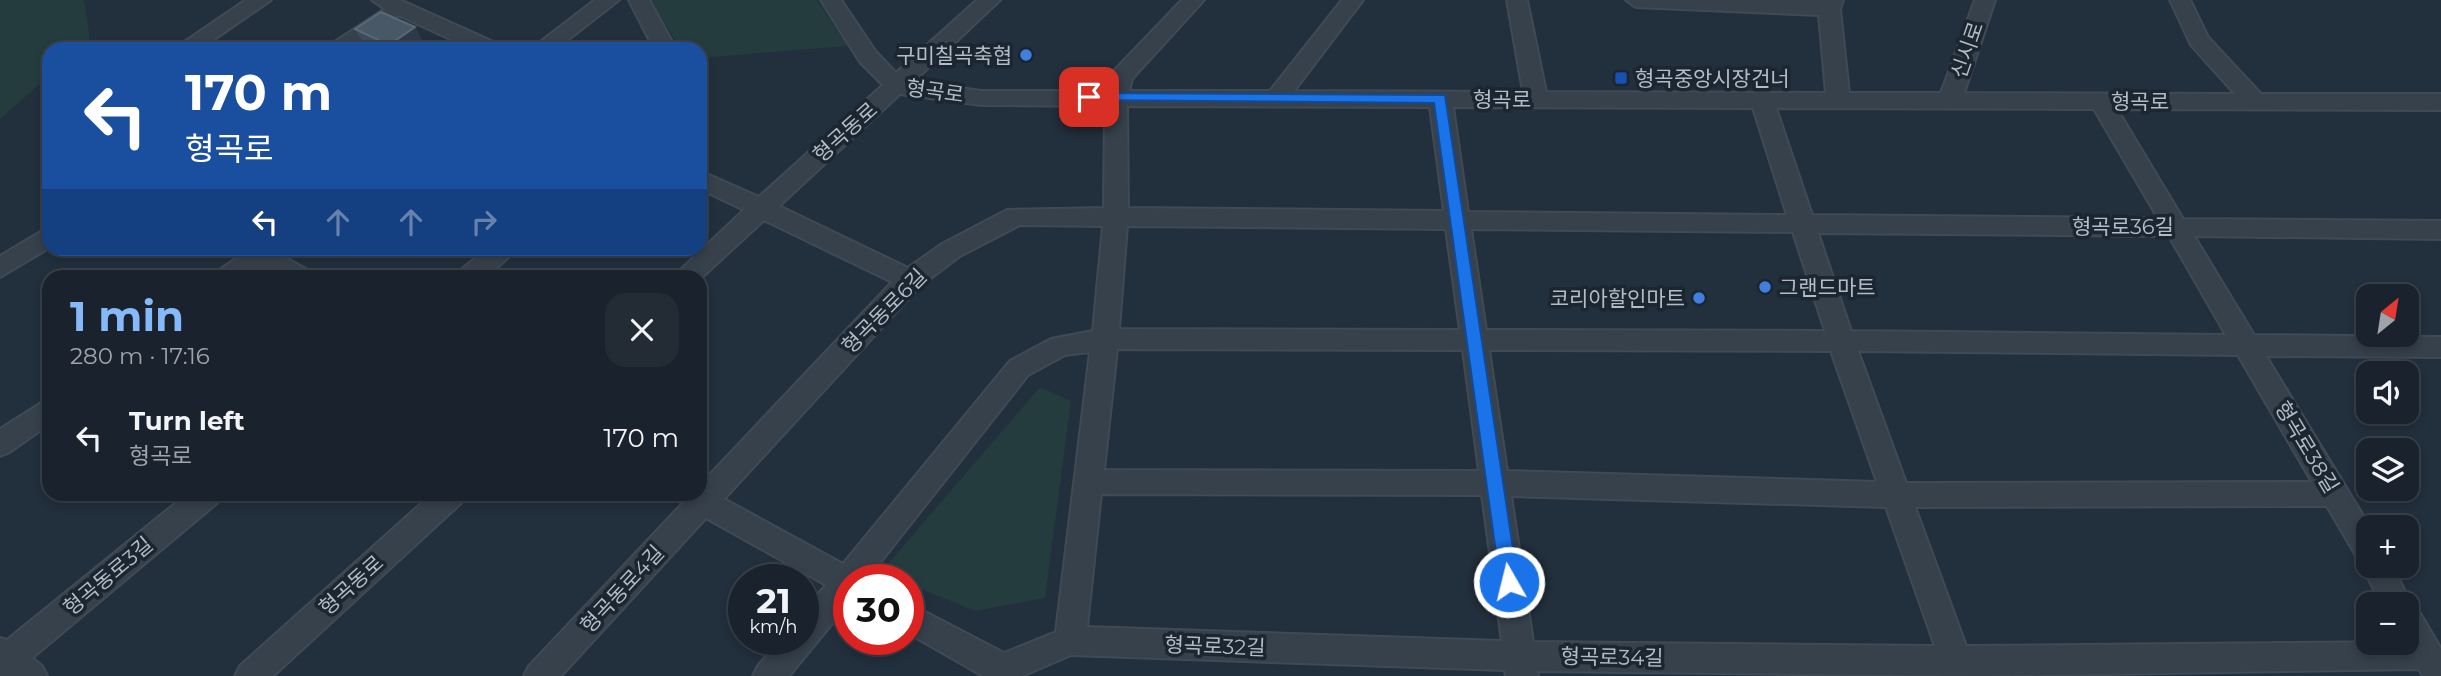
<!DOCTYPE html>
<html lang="en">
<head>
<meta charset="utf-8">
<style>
	:root { --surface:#1a232d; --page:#232b35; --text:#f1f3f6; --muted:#9fa4aa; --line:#384049; --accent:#85b9fa }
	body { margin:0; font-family:Montserrat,"Noto Sans KR",sans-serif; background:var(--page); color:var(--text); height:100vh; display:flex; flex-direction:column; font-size:26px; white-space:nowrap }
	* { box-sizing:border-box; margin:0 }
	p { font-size:23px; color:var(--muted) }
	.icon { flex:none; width:38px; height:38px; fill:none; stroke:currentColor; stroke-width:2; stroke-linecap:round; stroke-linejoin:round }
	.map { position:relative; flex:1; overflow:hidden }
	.panel { position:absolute; left:42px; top:270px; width:665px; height:231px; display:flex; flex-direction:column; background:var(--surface); border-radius:21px; box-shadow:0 4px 10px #0003,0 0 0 2px var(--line) }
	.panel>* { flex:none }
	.banner { position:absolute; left:42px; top:42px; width:665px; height:214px; border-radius:21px; box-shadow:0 4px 10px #0003,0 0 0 2px var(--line); background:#1a4fa0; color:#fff; overflow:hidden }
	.needle { width:46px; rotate:30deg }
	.controls { position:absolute; left:2356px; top:284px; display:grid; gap:14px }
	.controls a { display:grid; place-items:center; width:63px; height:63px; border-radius:14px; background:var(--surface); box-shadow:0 4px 10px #0003,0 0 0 2px var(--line); font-size:35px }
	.speed { position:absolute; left:728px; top:564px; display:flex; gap:14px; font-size:35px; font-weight:700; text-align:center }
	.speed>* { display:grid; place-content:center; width:91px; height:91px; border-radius:50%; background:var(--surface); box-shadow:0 4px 10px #0003,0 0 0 2px var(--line); line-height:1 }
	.speed small { font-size:18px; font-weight:400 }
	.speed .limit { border:10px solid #d22; background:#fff; color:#111 }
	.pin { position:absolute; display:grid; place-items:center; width:60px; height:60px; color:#fff; margin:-30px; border-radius:14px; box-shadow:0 4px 10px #0006 }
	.me { position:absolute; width:77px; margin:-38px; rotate:352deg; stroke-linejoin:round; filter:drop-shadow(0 0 5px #0008) }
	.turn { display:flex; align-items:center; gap:24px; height:147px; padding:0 28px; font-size:32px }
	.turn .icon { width:91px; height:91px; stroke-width:2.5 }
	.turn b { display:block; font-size:49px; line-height:60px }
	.lanes { display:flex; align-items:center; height:66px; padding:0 28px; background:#0003; justify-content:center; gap:35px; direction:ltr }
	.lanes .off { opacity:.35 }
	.round { display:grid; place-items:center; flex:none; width:74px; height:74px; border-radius:21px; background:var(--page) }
	.summary { display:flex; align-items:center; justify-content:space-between; height:119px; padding:0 28px }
	h1 { font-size:42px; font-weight:700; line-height:52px; color:var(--accent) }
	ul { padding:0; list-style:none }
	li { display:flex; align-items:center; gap:21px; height:98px; padding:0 28px }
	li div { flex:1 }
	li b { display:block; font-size:26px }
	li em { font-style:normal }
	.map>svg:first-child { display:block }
</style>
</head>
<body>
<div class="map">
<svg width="2441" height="676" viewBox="0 0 2441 676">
	<rect width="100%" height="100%" fill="#222f3c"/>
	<path fill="#243c3d" d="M0,0H84L90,39L79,49H49V76L0,119Z
		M650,0H817L848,46L700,58V49H681Z
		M1040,387L1071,401L1045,598L975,611L908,584V579H896L880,573Z"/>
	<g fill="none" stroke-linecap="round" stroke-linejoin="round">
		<g stroke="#3f4a55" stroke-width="4">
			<path id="minor" d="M246,0H271L200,49H174Z
				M372,0H400L498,44L501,49H472L398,15L350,49H324L385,9Z
				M595,0H619L556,49H531Z
				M629,0H649L676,49H654Z
				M821,0H841L876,52L896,73L977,0H1000L914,81L981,91H1106L1113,72L1182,0H1204L1132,79L1129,91H1270L1342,0H1363L1294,91L1523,92L1507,0H1527L1546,92L1826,93L1819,15L1636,7L1626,0H1843L1840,9L1849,93H1941L1975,0H1995L1964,93L2235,94L2191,45L2170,0H2190L2208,37L2261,94H2441V110L2117,109L2183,219L2441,221V239L2194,236L2254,335L2441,337V357L2266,356L2370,527L2368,565H2392L2412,606L2417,608L2441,649V676H2423L2419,669L1977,676L1537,671L1538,676H1506L1505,670L1071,655L1022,676H983L908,633V603L1004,653L1056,632L1090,352L1065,355L1028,375L867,579H849V603L789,676H753L758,666L781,639H803V612L826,585L706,518L561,676H524L529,666L682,504L675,494H700V485L892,282L764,220L700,279L674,276L744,210L700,189V171L759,197L883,85L860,62ZM900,94L981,105L1105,106L1104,208L1007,210L942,244L908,268L779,206ZM1127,106L1430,107L1444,211L1128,208ZM1453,107L1753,108L1787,215L1468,212ZM1776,108L2094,109L2158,218L1812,215ZM1020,225L1103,226L1093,331L1051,339L1010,361L843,564L724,499L919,287L960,256ZM1127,226L1446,229L1460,330L1119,329ZM1471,229L1793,232L1825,331L1486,330ZM1818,233L2169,236L2226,335L1851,331ZM1117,349L1463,350L1479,471L1104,470ZM1489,350L1831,351L1877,482L1507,471ZM1858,351L2238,355L2312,482L1906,483ZM1101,494L1482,495L1502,641L1087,627ZM1511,496L1886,507L1935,646L1533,642ZM2327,506L2358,559L2363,561L2361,565L2382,604H2406V642L1966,646L1915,507Z
				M49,227V248L0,277V256Z
				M234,248H281L278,254L306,269L310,276H277L260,267L247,276H218L221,269L240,256Z
				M488,248H518L488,276H459L462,269Z
				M49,398V424L10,452L0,456V429Z
				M187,494H221L217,503L32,658L42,666L47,676H0V638L7,640Z
				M432,494H465L461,503L273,676H235L240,666Z"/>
		</g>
		<use href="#minor" fill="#36414c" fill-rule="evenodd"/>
	</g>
	<path fill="#3d4b5a" d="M415,27L423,42L413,49H375L363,43L355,29Z"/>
	<path fill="#2d3b49" d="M415,27L423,42L413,49H391L389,45Z"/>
	<path fill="#495866" stroke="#5a6775" stroke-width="2" d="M381,12L415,27L389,45L355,29Z"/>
	<path fill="#1a73e8" stroke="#114b97" stroke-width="2" d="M1089,93L1445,95L1518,582L1515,587H1502L1500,582L1434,103L1084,100L1082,97Z"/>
	<g fill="#3f7fe0" stroke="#1b2631" stroke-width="2.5">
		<circle cx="1026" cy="55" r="7"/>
		<circle cx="1765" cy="287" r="7"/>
		<circle cx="1699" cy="298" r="7"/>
	</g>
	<rect fill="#1a4fb4" stroke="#1b2631" stroke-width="2.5" x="1614" y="71" width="14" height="14" rx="3.5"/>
	<g text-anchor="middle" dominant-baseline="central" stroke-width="7" stroke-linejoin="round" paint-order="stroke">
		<g font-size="21" fill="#b2bcc8" stroke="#1b2631">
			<text transform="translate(1967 50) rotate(-71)">신시로</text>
			<text transform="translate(935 91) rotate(8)">형곡로</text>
			<text x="1502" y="99">형곡로</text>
			<text x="2140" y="101">형곡로</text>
			<text transform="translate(845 132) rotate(-42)">형곡동로</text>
			<text x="2123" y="226">형곡로36길</text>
			<text transform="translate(884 311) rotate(-45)">형곡동로6길</text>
			<text transform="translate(2307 447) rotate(59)">형곡로38길</text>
			<text transform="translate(108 576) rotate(-40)">형곡동로3길</text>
			<text transform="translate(351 585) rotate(-42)">형곡동로</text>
			<text transform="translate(622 589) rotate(-47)">형곡동로4길</text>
			<text transform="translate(1215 646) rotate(2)">형곡로32길</text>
			<text transform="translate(1612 657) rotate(1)">형곡로34길</text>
		</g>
		<g font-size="21" fill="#b2bcc8" stroke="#1b2631" text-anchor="end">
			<text x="1012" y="55">구미칠곡축협</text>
			<text x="1635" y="78" text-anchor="start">형곡중앙시장건너</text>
			<text x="1779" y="287" text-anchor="start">그랜드마트</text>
			<text x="1685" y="298">코리아할인마트</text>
		</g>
	</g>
</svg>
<div class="controls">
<a><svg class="needle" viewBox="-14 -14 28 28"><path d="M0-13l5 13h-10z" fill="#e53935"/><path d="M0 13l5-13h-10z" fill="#9fa4aa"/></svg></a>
<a><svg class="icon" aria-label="sound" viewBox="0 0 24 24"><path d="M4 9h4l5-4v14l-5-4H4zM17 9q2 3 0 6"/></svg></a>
<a><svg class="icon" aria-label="layers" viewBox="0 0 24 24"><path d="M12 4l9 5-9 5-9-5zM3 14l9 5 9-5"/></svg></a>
<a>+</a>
<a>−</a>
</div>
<div class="speed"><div>21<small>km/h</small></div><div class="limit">30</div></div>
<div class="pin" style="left:1089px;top:97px;background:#d93025"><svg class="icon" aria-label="arrive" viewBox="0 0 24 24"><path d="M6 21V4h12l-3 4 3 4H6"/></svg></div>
<svg class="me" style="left:1509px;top:582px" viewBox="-20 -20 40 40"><circle r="17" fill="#1a73e8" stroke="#fff" stroke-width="3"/><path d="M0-11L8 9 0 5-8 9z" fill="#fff"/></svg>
<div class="banner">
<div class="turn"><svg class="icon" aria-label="left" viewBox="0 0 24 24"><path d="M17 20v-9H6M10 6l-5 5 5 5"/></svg><div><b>170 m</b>형곡로</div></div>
<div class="lanes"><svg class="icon" aria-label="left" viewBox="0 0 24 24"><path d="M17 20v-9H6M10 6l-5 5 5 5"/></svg><svg class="icon off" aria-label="ahead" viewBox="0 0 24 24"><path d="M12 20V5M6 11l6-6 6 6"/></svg><svg class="icon off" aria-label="ahead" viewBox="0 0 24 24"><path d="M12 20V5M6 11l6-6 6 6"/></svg><svg class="icon off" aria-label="right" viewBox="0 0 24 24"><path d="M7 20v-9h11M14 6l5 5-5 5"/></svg></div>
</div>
<section class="panel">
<div class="summary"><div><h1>1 min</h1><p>280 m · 17:16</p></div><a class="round"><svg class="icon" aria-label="close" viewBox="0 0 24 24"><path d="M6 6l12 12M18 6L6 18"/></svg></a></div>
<ul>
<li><svg class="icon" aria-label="left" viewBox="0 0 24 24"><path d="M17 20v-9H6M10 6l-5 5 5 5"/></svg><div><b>Turn left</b><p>형곡로</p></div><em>170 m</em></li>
</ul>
</section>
</div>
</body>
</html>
